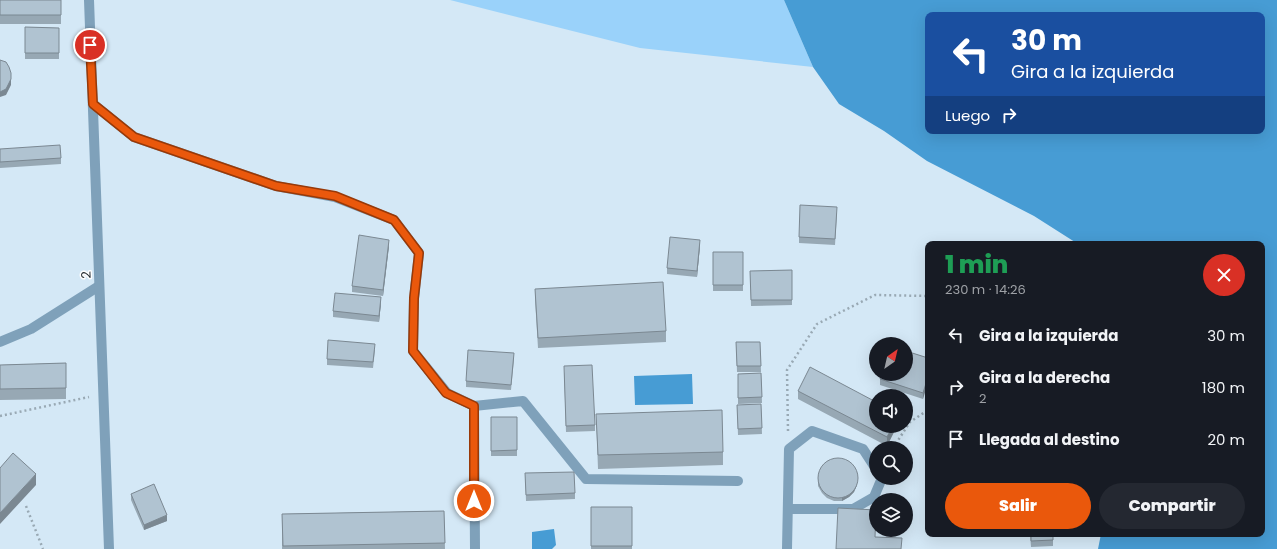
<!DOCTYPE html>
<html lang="es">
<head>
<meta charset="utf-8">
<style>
	:root { --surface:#171b24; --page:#242831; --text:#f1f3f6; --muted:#9ea1a6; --accent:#ea580c }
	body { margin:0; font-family:Poppins,sans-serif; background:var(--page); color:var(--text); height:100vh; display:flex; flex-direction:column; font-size:15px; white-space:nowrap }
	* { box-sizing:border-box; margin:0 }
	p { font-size:13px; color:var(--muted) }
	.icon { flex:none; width:22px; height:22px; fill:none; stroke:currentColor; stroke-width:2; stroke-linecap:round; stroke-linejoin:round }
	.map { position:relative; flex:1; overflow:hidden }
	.drawer { position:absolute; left:925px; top:241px; width:340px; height:296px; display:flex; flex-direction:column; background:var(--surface); border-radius:8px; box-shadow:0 4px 16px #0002 }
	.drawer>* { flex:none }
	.top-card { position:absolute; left:925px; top:12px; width:340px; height:122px; border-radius:8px; box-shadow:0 4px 16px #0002; background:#1a4fa0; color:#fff; overflow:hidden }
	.needle { width:26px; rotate:34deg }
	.buttons { position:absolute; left:869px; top:337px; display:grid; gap:8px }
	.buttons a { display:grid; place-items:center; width:44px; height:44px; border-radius:50%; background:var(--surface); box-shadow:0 4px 16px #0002; font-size:20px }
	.pin { position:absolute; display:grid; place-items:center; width:34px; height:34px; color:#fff; margin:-17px; border:2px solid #fff; border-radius:50%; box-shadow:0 1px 4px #0007 }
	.me { position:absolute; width:44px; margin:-22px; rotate:0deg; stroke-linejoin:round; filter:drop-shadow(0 0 3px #0008) }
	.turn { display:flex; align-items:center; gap:14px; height:84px; padding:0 20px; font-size:18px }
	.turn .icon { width:52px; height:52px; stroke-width:2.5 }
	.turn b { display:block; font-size:28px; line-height:34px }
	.then { display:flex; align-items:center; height:38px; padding:0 20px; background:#0003; gap:8px; font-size:15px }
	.round { display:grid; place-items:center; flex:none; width:42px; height:42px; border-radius:21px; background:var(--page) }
	.overview { display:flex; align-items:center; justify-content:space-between; height:68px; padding:0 20px }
	h1 { font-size:24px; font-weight:800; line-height:30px; color:#1e9e55 }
	.primary-button { display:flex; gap:8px; margin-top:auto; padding:8px 20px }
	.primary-button a { flex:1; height:46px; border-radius:24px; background:var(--accent); color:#fff; font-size:16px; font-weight:800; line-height:46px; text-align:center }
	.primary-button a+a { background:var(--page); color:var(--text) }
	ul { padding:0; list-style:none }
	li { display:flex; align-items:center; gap:12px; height:52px; padding:0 20px }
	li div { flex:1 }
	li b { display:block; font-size:15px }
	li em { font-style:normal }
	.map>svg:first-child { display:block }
</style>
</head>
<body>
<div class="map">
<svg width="1277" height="549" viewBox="0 0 1277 549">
	<rect width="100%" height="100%" fill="#d4e8f6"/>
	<path fill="#9ad2fa" d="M450,0H784L813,67L640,48Z"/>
	<path fill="#479cd4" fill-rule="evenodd" d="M784,0H1277V549H1098L1101,534H1262V244H1078L1034,216L927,161L884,131L839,104L813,67ZM928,15H1262V131H928Z
		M692,374L693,404L635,405L634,376Z
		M554,529L556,545L552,549H532V532Z"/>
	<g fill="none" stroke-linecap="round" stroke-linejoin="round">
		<path stroke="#99a9b4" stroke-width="2.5" stroke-dasharray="2 3" stroke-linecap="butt" d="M0,416L89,397
			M788,431L787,370L817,324L875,295L928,296
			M893,448L910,422L928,410
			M26,506L43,549"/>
		<path stroke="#7fa1ba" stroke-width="10" d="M93,104L134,137L276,186L335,197L394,220L419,253L414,299L413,351L447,393L474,406L523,401L586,479L738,481
			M0,342L31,329L99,286
			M788,509H853L874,497L882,478
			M787,549L789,449L812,431L863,449L876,469"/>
		<path stroke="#7fa1ba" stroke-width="10" d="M89,0L109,549
			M474,406L475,549"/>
	</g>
	<path fill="#97a8b4" d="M0,0H61V24H0Z
		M25,27L59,28V59H25Z
		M0,149L61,158V164L0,168Z
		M837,213L835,245L799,243V237Z
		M389,246L383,296L352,292V286Z
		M700,246L697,277L667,274V268Z
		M713,252H743V291H713Z
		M792,270V305L751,306L750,271Z
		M535,289L666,331V342L538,348L535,299Z
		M381,303L379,322L333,317V311Z
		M736,342H760L761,372H737Z
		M375,350L373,368L327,365V359Z
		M928,358L923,399L880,385V379Z
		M514,359L511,390L466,387V381Z
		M66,363V399L0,400V365Z
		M564,372L595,425V431L566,432Z
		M761,373L762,403L738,404V374Z
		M798,391L897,426L887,446L798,399Z
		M761,404L762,434L738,435L737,405Z
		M596,414L723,452V465L598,469Z
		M491,417H517V456H491Z
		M525,473L575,493V499L526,501Z
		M818,475L857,485L854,492L849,497L842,501H834L827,498L822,493L818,486Z
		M131,494L167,521L144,530L131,500Z
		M591,507H632V549H591Z
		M444,511L445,549H282V514Z
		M1030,534H1053V546L1031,547Z"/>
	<path fill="#7b8892" d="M11,79V85L6,95L0,97V92Z
		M389,240V246L383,296V290Z
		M700,240V246L697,277V271Z
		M381,297V303L379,322V316Z
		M928,377V383L923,399V393Z
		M893,426H897L887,446V437Z
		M36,474V485L0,524V513Z
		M857,481V485L854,492L849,497L842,501V498Z
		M167,515V521L144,530V525Z"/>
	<path fill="#b0c3d1" stroke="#7b8892" d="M0,0H61V15H0Z
		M25,27L59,28V53H25Z
		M0,60L6,62L9,67L11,73V79L6,89L0,92Z
		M60,145L61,158L0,162V149Z
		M800,205L837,207L835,239L799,237Z
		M359,235L389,240L383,290L352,286Z
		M670,237L700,240L697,271L667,268Z
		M713,252H743V285H713Z
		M792,270V300H751L750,271Z
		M663,282L666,331L538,338L535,289Z
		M335,293L381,297L379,316L333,311Z
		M328,340L375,344L373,362L327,359Z
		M736,342H760L761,366H737Z
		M468,350L514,353L511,385L466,381Z
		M906,351L928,358V377L923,393L880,379L882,374H906Z
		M66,363V388L0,389V365Z
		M592,365L595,425L566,426L564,366Z
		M810,367L876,402V426H893L887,437L798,391Z
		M761,373L762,397L738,398V374Z
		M761,404L762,428L738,429L737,405Z
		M722,410L723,452L598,455L596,414Z
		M491,417H517V450L491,451Z
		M13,453L36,474L0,513V468Z
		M818 478a20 20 0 1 1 40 0a20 20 0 1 1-40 0Z
		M574,472L575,493L526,495L525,473Z
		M154,484L167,515L144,525L131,494Z
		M591,507H632V546H591Z
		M838,508L876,510L875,537L902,538L901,549H836Z
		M444,511L445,543L283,546L282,514Z
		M1031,534H1053V540L1031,541Z"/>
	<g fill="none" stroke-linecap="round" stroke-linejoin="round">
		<g stroke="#983908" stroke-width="10">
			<path id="route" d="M90,45L93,104L134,137L276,186L335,196L394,220L419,253L414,298L413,351L446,393L474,406V501"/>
		</g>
		<use href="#route" stroke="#ea580c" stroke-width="7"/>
	</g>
	<g text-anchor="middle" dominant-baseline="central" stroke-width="3" stroke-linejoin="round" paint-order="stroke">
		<g font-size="13" fill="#242b30" stroke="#fff">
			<text transform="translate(86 275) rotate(-92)">2</text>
		</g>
	</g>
</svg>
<div class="buttons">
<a><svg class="needle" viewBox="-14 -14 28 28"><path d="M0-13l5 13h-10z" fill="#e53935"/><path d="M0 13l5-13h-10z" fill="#9ea1a6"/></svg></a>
<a><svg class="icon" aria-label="sound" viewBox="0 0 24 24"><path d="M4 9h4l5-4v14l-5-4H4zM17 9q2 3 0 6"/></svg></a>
<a><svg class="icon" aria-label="search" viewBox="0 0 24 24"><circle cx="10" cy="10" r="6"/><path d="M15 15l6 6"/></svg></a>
<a><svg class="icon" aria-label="layers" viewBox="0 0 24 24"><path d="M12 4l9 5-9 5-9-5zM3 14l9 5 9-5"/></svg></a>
</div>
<div class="pin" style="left:90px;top:45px;background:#d93025"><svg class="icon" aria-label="arrive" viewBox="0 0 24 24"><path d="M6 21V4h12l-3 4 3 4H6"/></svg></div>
<svg class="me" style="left:474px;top:501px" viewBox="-20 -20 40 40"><circle r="17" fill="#ea580c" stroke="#fff" stroke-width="3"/><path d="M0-11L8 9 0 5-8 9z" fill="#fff"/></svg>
<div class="top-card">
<div class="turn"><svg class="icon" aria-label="left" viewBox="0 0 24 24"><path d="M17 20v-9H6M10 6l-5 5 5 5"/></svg><div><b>30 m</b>Gira a la izquierda</div></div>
<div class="then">Luego<svg class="icon" aria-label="right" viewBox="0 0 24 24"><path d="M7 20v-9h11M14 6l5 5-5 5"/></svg></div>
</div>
<section class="drawer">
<div class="overview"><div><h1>1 min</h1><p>230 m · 14:26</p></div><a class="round" style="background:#d93025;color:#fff"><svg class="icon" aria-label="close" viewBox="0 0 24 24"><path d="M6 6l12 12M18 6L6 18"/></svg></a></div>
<ul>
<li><svg class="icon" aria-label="left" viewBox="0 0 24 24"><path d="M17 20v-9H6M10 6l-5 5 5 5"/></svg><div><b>Gira a la izquierda</b></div><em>30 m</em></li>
<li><svg class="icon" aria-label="right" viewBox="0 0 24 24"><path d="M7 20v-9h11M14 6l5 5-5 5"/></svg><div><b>Gira a la derecha</b><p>2</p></div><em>180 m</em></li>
<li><svg class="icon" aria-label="arrive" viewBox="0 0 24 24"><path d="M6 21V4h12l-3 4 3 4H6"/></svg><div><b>Llegada al destino</b></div><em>20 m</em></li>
</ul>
<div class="primary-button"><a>Salir</a><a>Compartir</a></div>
</section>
</div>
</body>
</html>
